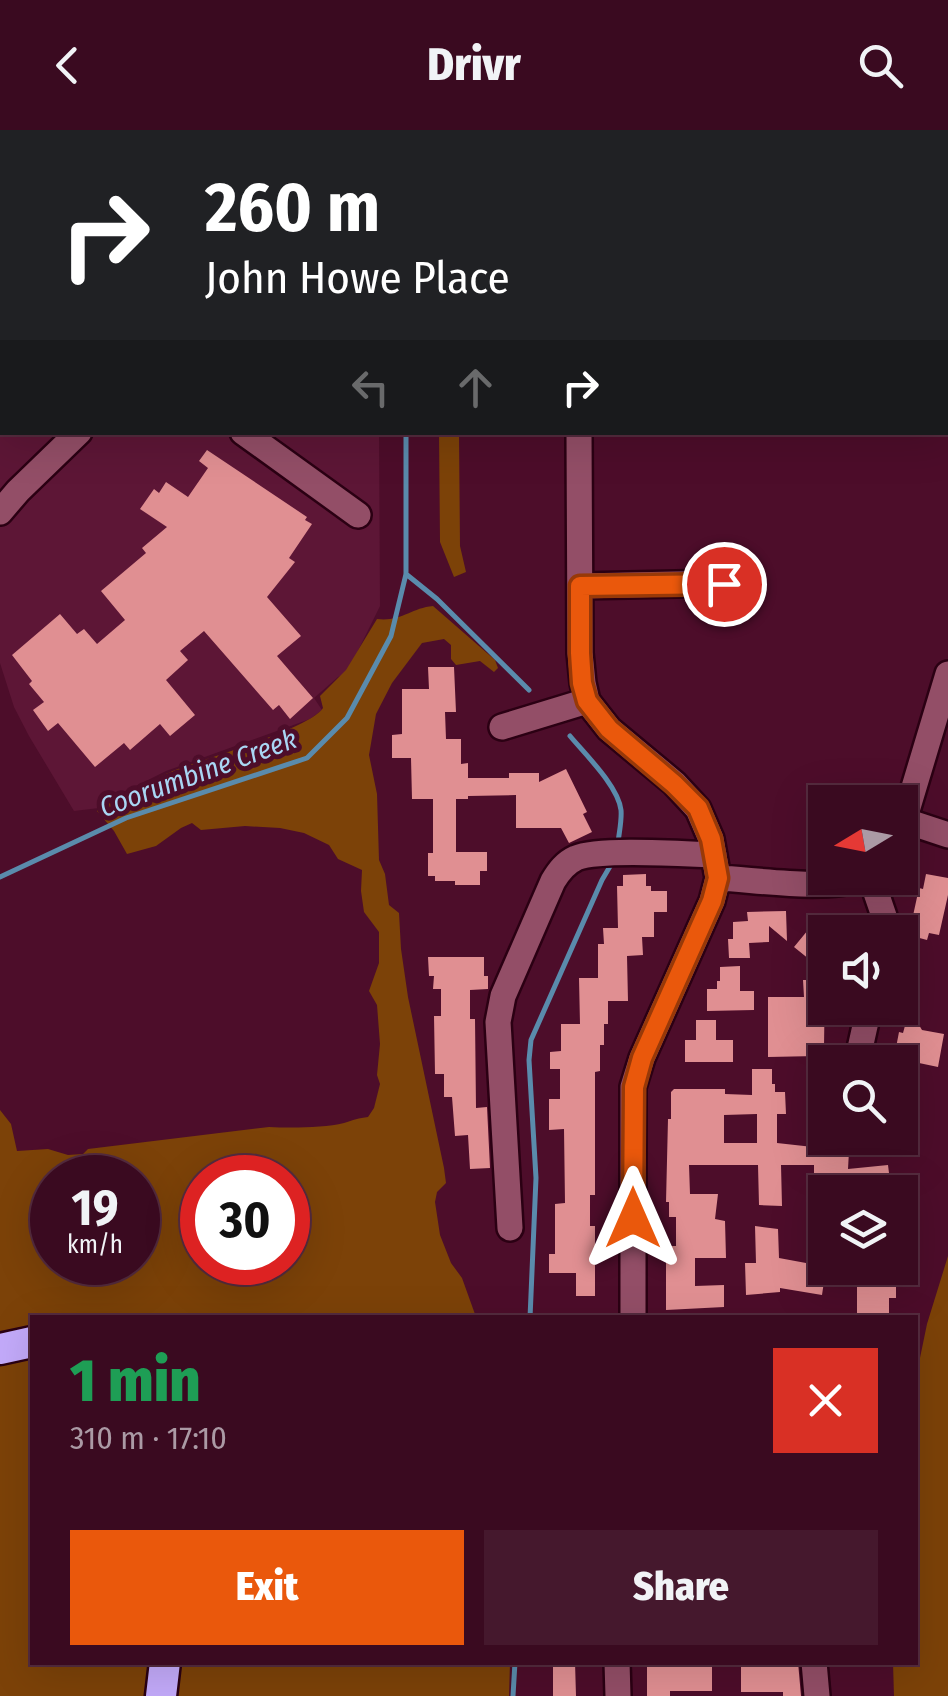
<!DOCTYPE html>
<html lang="en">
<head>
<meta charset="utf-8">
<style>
	:root { --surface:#3a0a20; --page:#45182d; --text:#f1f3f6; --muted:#ab9aa5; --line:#542b3e; --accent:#ea580c }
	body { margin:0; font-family:"Fira Sans Condensed",sans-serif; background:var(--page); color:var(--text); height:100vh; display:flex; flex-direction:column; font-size:38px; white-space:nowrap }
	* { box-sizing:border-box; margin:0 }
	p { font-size:32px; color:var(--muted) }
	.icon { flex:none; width:55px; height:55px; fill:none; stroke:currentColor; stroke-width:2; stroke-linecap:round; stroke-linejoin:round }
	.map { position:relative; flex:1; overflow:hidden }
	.drawer { position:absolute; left:30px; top:1185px; width:888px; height:350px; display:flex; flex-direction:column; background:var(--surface); border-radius:0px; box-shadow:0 10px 40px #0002,0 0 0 2px var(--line) }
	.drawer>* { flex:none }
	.hud { position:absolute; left:0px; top:0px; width:950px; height:305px; box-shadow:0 10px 40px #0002,0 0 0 2px var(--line); background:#202124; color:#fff; overflow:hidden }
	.needle { width:65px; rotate:260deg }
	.controls { position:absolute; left:808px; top:655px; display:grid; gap:20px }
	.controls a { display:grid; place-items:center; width:110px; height:110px; border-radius:0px; background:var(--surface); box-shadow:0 10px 40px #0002,0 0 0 2px var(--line); font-size:50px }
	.speed { position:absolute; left:30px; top:1025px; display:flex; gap:20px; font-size:50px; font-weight:700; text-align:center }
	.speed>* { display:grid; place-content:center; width:130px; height:130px; border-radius:50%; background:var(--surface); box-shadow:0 10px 40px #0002,0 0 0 2px var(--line); line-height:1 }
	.speed small { font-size:25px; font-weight:400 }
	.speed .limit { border:15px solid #d22; background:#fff; color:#111 }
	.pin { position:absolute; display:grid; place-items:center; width:85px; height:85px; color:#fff; margin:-42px; border:5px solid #fff; border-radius:50%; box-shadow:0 2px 10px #0007 }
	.me { position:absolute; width:110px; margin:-55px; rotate:0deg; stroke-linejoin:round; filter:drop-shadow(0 0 8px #0008) }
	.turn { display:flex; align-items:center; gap:35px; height:210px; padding:0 40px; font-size:45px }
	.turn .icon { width:130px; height:130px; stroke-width:2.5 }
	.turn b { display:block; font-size:70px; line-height:85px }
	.lanes { display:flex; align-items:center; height:95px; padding:0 40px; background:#0003; justify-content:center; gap:50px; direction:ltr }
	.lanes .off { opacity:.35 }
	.round { display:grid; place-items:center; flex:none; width:105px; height:105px; border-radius:0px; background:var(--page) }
	.summary { display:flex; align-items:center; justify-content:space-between; height:170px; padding:0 40px }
	h1 { font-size:60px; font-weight:800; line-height:75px; color:#1e9e55 }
	.cta { display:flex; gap:20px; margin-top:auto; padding:20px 40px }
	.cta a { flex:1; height:115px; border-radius:0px; background:var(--accent); color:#fff; font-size:40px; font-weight:800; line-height:115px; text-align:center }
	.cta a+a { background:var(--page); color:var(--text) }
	header { display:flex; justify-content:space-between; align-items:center; height:130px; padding:0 40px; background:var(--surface); font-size:45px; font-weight:800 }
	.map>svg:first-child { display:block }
</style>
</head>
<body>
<header><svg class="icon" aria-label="back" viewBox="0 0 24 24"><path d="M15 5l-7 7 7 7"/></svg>Drivr<svg class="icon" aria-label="search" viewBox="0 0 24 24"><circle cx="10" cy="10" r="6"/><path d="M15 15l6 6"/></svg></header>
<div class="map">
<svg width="948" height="1566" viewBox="0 0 948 1566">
	<rect width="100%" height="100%" fill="#4d0d2a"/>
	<path fill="#5d1636" d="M0,0H377V2H2V302L379,303L380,476L347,543L338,547L314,568L322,580L310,589L166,641L128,660L99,678L74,681L29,606L14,577L0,533Z"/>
	<path fill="#7c4208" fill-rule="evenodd" d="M439,303H459L460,416L466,442L454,447L440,412Z
		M433,476L495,530L498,538L494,542L480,531L456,535L451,529V515L444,509L422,513L392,553L376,584L369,625L377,664L379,730L385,744L389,775L399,783L401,819L408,867L444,1038L446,1053L437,1062L435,1072L440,1105L451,1133L462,1148L476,1187L32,1188V1203L0,1207V980L11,994L17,1021L48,1019L68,1025L83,1024L88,1019L269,997C290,998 324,998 344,993C353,990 359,988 368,987L374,978L380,954L377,945L380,914L377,875L369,861L379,833V802L364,782L361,761L362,740L338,729L329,715L304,703L280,698L245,696L201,700L192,693L181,698L156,716L127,724L114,701L97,681C121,666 146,652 173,641C202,629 310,599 323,578L320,566L346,540L377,489C401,492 411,478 433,476ZM52,1048H138V1132H52ZM202,1048H288V1132H202Z
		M948,1126V1566H894L893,1533L915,1532V1252L927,1194Z
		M26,1230H32V1532L510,1533L509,1566H0V1234Z"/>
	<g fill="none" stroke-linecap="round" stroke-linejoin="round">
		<path stroke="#5a8bac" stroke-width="5" d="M417,2V0
			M406,444L437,469L529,560
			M570,606C585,624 618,656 621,680C622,690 619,703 618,713
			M0,747L126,688L307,628L347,588L391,506L406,444V302
			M530,1188L536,1048L529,930L531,910L602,750L612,733
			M513,1566L515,1532"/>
	</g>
	<path fill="#e08f92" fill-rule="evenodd" d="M207,320L307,387L305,390L312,394L289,428L295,432L267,467L301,506L277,526L313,568L290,589L279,575L273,580L204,501L180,521L188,530L166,550L195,585L170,606L160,594L130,620L124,613L95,637L58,593L48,601L33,580L44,572L29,554L32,551L12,525L60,484L77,504L84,499L97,514L125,490L101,461L146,423L142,418L167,397L140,379L154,359L159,363L166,352L188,367L208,338L199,331Z
		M428,537H454L456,582H445L446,609H461V634L468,633V648H509V643H539V652L566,639L587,682L583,684L592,702L569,713L561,698H516V665L468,666V669H456V722H487V741H480V755H455V751H435V746H428V723H433V669H412L411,628H392V605L402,604V559H429Z
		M646,744V756H651V761H667V782H654V807H642L643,825L627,826L628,871H608V894H604V915H600V941L595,942V1065H590V1096H595V1166H576V1143H549V1124H555V1074L565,1073L564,999L549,1000V969H560V939H550V922L561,921V894H580L579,848H598V814H604L603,798H618L617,756H623V745Z
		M926,744L948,748V765L939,805L929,803L927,810L912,806L915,796L911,795L919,758L923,759Z
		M786,781L787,811L769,796V812L749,813L750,828H729L728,809H733V792L748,791L747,782Z
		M808,800L825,814V842L794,817Z
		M428,827H484V846H488V859L470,860V889H475L476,978L487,977L490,1038L470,1039L468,1005L455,1006L452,967H444V944H435L434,886H441V859H433L434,846H429Z
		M740,836V861H754V880L707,881V859H717V851H720V837Z
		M803,850H825L824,916H817V926L768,927V867H804Z
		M696,890H716V910H733V932H685V910H696Z
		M906,892L919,895L922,900L944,904L938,937L919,933L908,997H900V929L894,928L899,902L903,903Z
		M752,939H772V954H775V962H785L786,984H777V1013L849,1021L848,1039L888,1035L891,1059L878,1060V1062H824V1050H814V1035H781L782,1076L759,1075L758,1035H689L690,1064H718L715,1089L725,1091L726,1128H695V1156L724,1155V1177L666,1180V1116H676V1087H669V1072H666L668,989H671V962L674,959H725V964L752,965ZM757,984V1013H724V985Z
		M755,1096L778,1099L779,1128L806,1133L810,1104L825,1107L826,1138L822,1165L780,1158V1162L746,1165L745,1133H756Z
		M857,1138H874V1144H886V1151H896V1168H889V1188H857Z
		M553,1532H575L576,1566H553Z
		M647,1532H712V1561H670V1566H647Z
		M741,1532H798L801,1566H783V1562H741Z"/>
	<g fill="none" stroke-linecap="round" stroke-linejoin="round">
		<g stroke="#2b0013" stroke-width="30">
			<path id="minor" d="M933,0V2
				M767,2L811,0
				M0,103L2,106
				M948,224V232
				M243,302L358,385
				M579,302L580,523L583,553L587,571L609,599L674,653L698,679L711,709L718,748L712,771L642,928L633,957V1188
				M0,382L18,361L79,302
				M580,456L724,453
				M502,597L587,571
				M906,691L948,705
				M900,704L948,544
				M718,748C758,750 826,761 861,748
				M871,748L884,786V802
				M857,932L869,878
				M510,1098L498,892L503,866L553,751C559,741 565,733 576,728C600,718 684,724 714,725
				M617,1532L618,1566
				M814,1532L817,1566"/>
		</g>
		<g stroke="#2b0013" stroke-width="35">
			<path id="highway" d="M0,1219L32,1212
				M161,1566L165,1532"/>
		</g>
		<use href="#minor" stroke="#934e67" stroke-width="25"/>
		<use href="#highway" stroke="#c3aafa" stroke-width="30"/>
	</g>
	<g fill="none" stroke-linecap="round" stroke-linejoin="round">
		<g stroke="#983908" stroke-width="25">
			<path id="route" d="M633,1088L634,957L642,928L712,771L718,748L711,709L698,678L674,654L609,599L587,571L582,553L580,523V456L724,454"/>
		</g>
		<use href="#route" stroke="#ea580c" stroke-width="18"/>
	</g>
	<g text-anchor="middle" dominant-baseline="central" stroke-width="10" stroke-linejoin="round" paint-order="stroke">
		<g font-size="28" font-style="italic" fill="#a9d6f4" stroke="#4d0d2a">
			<text transform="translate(198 643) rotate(-20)">Coorumbine Creek</text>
		</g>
	</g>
</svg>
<div class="controls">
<a><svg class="needle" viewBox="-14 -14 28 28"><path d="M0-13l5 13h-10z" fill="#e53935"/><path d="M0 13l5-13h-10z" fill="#ab9aa5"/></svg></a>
<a><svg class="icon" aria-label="sound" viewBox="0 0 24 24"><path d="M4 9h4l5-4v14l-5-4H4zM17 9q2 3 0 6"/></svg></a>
<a><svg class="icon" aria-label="search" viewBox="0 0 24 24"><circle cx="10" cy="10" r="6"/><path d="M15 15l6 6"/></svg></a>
<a><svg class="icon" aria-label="layers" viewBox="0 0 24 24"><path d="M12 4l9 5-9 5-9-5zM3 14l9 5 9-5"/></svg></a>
</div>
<div class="speed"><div>19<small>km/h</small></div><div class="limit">30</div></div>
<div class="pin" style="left:724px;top:454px;background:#d93025"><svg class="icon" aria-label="arrive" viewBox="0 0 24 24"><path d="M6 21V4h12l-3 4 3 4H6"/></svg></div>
<svg class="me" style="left:633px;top:1088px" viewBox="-20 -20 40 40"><path d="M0-17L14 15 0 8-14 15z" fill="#ea580c" stroke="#fff" stroke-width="4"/></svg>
<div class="hud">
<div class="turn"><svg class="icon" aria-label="right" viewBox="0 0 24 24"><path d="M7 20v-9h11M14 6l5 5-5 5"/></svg><div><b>260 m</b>John Howe Place</div></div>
<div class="lanes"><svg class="icon off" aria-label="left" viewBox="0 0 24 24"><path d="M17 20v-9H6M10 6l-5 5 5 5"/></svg><svg class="icon off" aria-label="ahead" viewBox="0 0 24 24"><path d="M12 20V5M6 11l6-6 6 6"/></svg><svg class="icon" aria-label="right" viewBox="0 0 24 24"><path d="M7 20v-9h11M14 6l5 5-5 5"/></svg></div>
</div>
<section class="drawer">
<div class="summary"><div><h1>1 min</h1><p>310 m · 17:10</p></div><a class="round" style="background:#d93025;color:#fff"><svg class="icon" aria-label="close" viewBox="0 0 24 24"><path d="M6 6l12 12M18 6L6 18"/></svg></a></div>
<div class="cta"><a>Exit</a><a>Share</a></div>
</section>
</div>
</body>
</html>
